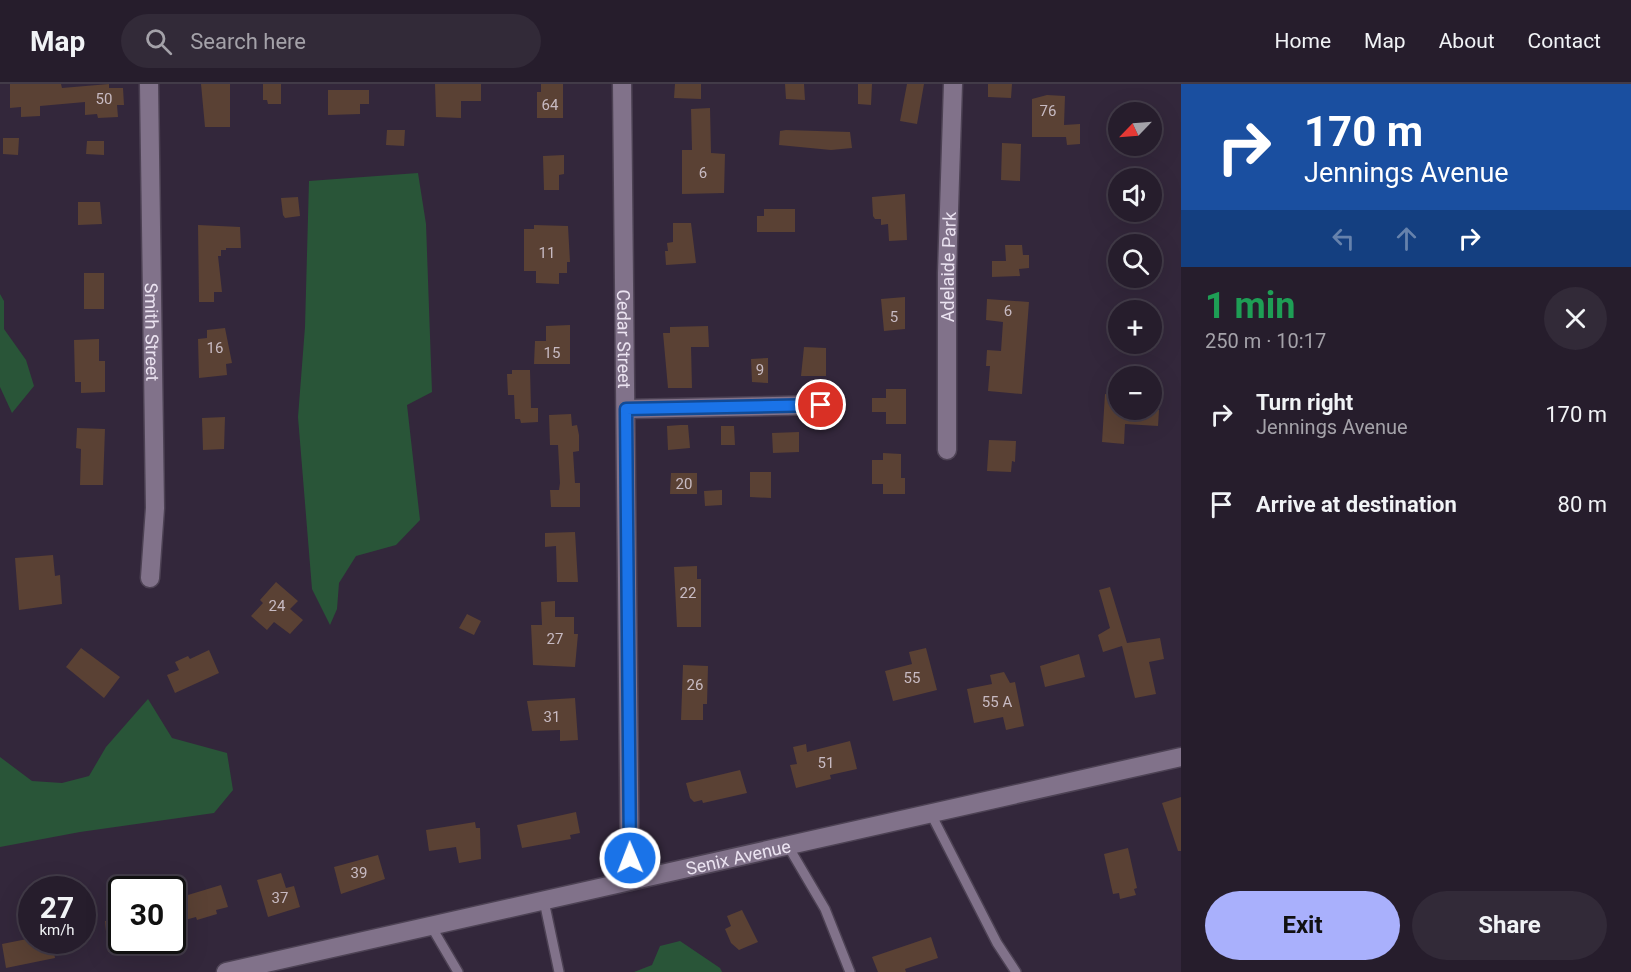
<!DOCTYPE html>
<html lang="en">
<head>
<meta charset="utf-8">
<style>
	:root { --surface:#261d2c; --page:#322a38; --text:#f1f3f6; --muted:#a4a2a9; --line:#423b48; --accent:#a9b0fc }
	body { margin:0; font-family:Roboto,sans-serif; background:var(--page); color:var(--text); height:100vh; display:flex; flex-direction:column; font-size:22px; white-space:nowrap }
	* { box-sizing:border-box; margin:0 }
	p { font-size:20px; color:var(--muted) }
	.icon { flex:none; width:33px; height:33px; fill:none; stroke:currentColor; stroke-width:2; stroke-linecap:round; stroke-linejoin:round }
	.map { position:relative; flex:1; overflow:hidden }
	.sheet { display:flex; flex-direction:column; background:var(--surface); width:450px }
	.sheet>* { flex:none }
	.top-card { background:#1a4fa0; color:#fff; overflow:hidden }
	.needle { width:39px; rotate:245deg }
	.tools { position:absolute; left:1108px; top:18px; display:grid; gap:12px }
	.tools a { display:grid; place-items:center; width:54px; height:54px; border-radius:50%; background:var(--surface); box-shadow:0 6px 24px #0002,0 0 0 2px var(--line); font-size:30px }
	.speed { position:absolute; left:18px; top:792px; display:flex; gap:12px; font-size:30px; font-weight:700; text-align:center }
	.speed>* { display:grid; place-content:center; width:78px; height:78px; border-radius:50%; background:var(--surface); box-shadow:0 6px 24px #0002,0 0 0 2px var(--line); line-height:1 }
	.speed small { font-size:15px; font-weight:400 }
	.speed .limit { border:3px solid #111; border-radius:9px; background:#fff; color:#111 }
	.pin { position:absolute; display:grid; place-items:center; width:51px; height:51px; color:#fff; margin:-26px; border:3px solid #fff; border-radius:50%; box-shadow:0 2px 6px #0007 }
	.me { position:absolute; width:66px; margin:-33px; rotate:359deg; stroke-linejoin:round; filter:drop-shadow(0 0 4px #0008) }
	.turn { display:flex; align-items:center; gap:21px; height:126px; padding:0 24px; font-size:27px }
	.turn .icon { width:78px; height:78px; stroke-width:2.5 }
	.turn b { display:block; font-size:42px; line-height:51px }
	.lanes { display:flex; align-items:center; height:57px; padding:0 24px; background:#0003; justify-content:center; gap:30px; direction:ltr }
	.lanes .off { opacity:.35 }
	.round { display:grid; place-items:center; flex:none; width:63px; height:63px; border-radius:32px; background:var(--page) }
	.overview { display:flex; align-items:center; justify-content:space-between; height:102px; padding:0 24px }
	h1 { font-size:36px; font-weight:700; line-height:45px; color:#1e9e55 }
	.action { display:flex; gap:12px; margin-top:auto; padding:12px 24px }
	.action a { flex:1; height:69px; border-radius:36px; background:var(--accent); color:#111; font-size:24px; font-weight:700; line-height:69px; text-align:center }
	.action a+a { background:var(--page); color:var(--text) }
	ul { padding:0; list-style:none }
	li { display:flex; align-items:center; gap:18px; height:90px; padding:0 24px }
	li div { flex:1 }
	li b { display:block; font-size:22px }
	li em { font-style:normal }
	header { display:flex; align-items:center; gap:36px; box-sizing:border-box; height:84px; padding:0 30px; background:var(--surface); border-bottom:2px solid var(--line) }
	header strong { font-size:28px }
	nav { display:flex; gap:33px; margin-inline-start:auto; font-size:21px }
	.search { width:420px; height:54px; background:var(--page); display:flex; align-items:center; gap:15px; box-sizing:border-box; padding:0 21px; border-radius:33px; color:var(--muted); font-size:22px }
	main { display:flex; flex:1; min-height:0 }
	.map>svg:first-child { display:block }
</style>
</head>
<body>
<header>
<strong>Map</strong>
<div class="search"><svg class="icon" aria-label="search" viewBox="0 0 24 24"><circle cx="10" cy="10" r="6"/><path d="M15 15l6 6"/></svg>Search here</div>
<nav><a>Home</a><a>Map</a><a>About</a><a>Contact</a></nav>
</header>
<main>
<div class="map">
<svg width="1181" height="888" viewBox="0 0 1181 888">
	<rect width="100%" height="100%" fill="#33273b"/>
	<path fill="#295538" d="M418,89L426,140L432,308L407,321L420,436L396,461L356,472L339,499L337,525L330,541L312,505L298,333L305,243L309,97Z
		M0,210L4,217V245L26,276L34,302L12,329L0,303Z
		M148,615L172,654L227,669L233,706L214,729L80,748L0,763V673L32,697L62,699L89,692L106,663Z
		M680,857L720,884L722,888H634L652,881L660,862Z"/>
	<path fill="#5a4134" d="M10,0H61L62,4L109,0V4H123L124,21H117L118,33L98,34L97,30L85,31V18L40,22V32L21,33V23L10,24Z
		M201,0H230V43H205Z
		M263,0H281V20H268L267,16H263Z
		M435,0H481V17H461V34L436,33Z
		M541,0H563V34H537V8H541Z
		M675,0H701V15L674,14Z
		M785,0H804L805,16L786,15Z
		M858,0H872L871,21L858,20Z
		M907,0H924L917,40L900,37Z
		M988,0H1012L1011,14L988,13Z
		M328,6H369V20H360V30L328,31Z
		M1047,11L1065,12L1064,41L1080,40V60L1067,61L1066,53H1032V15Z
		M710,24L711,69L725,70L724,109L682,110V66H692L691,25Z
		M387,46H405L404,62L386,61Z
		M786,46L850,48L852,64L831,66L779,61L780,47Z
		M3,54H19L18,71L3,70Z
		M87,57H104V71L86,70Z
		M1002,59L1021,60L1020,97L1001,96Z
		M564,71V90L559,91V106H544L543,72Z
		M905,110L907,156L889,157L888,140L881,141V135H875L873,132L872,113Z
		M298,113L300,132L285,134L283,131L281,114Z
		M78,118H100L102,140L78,141Z
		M764,125H795V148H757V132H764Z
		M673,139H691L696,179L666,181L665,167H668L667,159L673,158Z
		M198,141L240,143L241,164H226V166H221V172H218L222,208H214V218H199Z
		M534,141L568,142L570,178H567V189H559V200L536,199V187H524V145H534Z
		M1005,161H1022L1023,171H1029V184L1019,185L1020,192L992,193V177H1006Z
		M84,189H104V225H84Z
		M905,213V245L884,247L881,215Z
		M987,215L1029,218L1022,310L988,307L990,282H986L987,266L1001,267L1003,238L986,236Z
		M570,241V280H534L535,257H546V242Z
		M708,242L709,263H691L692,304H668L663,249H670V243Z
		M225,244L232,279L226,280L227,291L199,294L198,255L207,254V246Z
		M99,255V277H105V308L81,309V298H75L74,256Z
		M804,263L826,264V292H801Z
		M768,274V299L752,298L751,275Z
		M512,286H530L531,324H538V338L521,339L520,335H515L514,311H508L507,290H512Z
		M886,305H906V340H886V328H872V314H886Z
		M1105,310L1119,311V326H1159L1158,342L1125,340L1124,360L1102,358Z
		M571,330L572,342L577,341L579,351V367L573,368L575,399H580V423H551L550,406H559L560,399L558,361H550L549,331Z
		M225,333L224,365L203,366L202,334Z
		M680,341H688L690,364L668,366L667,342Z
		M721,342H734L735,361H721Z
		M77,344L105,345L103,401H80L81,365L76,364Z
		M799,348V368L773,369L772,349Z
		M989,356L1016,357L1015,378L1012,377L1011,388L987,387Z
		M883,369L901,370V394H905V410H883V400H872V376H883Z
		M750,388H771V414L750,413Z
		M671,389H697V410H670Z
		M722,406V421L705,422L704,407Z
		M575,448L578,498H557L556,462L545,463V449Z
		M53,471L55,492L60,491L62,520L19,526L15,474Z
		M697,482V495H701V543H677L674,483Z
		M276,498L298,517L290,525L303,536L290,550L274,538L267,546L251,532L263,519L260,516Z
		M1110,503L1127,559L1160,554L1164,575L1149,578L1156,610L1135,614L1122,562L1103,568L1098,551L1110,544L1099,506Z
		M555,517V533H574V550H578L575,583L533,581L531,541H542L541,518Z
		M467,530L481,537L474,551L459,544Z
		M81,564L120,593L104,614L66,583Z
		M926,564L937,606L893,617L885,587L912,580L909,568Z
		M209,566L219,589L175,609L167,591L179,586L175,578L188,572L190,575Z
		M1079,570L1085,593L1045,603L1040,582Z
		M683,581L708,582L707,620H703V636H681Z
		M1004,588L1010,599L1015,598L1024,642L1006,646L1003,633L974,639L967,605L992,600L990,591Z
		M575,614L578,656L560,657V646L532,647L527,617Z
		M850,657L857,685L830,691L831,695L796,704L790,681L797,680L793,663L806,660L807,668Z
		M740,686L747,709L703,719L702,716L694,718L690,714L686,699Z
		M1181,713V767H1178L1162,719Z
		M576,728L580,749L570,751L571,755L522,764L517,741Z
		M475,738L476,744H480L481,775L459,779L456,763L429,767L426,746Z
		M1128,764L1137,804L1134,805L1136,811L1120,815L1119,809L1113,810L1104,770Z
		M378,771L385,795L341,810L334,783Z
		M281,789L286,804L294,802L300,823L268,833L257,796Z
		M221,801L228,823L216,826L217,830L197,836L196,833L185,836L178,814Z
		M742,826L758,858L739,866L731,859L725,845L731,842L727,832Z
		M122,835V866L108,868L105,837Z
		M931,853L938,874L905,885L906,888H878L872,873Z
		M32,854V856H52L55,874L6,884L2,860Z"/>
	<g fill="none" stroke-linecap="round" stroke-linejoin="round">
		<g stroke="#4d4254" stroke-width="12">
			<path id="service" d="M931,730L997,859L1016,888
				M788,762L825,825L850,888
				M544,817L559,888
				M431,842L458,888"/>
		</g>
		<g stroke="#4d4254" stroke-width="21">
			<g id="minor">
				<path id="s1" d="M149,0L155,424L150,494"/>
				<path id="s2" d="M622,0L630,797"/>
				<path d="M626,325L821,321"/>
				<path id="s3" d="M947,366V189L953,0"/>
			</g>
		</g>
		<g stroke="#4d4254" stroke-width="21">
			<g id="tertiary">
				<path id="s4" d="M226,888L1181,673"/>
			</g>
		</g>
		<use href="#service" stroke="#81728a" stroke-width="9"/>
		<use href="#minor" stroke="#81728a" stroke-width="18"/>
		<use href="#tertiary" stroke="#81728a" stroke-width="18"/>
	</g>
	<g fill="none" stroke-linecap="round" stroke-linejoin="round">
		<g stroke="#114b97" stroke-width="15">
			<path id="route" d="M630,774L626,325L821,321"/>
		</g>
		<use href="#route" stroke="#1a73e8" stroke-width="10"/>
	</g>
	<g text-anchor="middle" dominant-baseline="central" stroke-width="6" stroke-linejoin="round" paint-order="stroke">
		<g font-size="15" fill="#c7bac2">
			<text x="104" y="15">50</text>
			<text x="550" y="21">64</text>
			<text x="1048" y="27">76</text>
			<text x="703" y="89">6</text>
			<text x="547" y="169">11</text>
			<text x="1008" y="227">6</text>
			<text x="894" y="233">5</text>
			<text x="215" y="264">16</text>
			<text x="552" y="269">15</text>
			<text x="760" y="286">9</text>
			<text x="684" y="400">20</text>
			<text x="688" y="509">22</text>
			<text x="277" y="522">24</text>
			<text x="555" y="555">27</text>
			<text x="912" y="594">55</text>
			<text x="695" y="601">26</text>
			<text x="997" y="618">55 A</text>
			<text x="552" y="633">31</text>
			<text x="826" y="679">51</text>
			<text x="359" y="789">39</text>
			<text x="280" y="814">37</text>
		</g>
		<g font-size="18" fill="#ebe3f1" stroke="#33273b">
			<text stroke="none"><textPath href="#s3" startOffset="183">Adelaide Park</textPath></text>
			<text stroke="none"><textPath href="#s1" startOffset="248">Smith Street</textPath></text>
			<text stroke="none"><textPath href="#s2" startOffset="255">Cedar Street</textPath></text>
			<text stroke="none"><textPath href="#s4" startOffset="525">Senix Avenue</textPath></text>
		</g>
	</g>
</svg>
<div class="tools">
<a><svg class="needle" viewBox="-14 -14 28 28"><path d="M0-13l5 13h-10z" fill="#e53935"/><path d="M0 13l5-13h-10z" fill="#a4a2a9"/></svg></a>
<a><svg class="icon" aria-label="sound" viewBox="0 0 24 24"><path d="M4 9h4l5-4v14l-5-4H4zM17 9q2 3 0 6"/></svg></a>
<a><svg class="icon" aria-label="search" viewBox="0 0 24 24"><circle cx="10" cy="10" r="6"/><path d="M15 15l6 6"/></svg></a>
<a>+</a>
<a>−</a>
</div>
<div class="speed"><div>27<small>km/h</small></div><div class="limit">30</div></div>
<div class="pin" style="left:821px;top:321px;background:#d93025"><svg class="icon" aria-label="arrive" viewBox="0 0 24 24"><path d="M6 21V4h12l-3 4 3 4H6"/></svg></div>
<svg class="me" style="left:630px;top:774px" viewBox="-20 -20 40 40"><circle r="17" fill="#1a73e8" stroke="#fff" stroke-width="3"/><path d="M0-11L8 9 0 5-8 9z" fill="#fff"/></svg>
</div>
<section class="sheet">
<div class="top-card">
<div class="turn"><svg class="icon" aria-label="right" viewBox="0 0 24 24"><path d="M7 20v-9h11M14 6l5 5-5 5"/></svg><div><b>170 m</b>Jennings Avenue</div></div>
<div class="lanes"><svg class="icon off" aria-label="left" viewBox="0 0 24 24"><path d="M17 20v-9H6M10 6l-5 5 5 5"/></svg><svg class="icon off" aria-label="ahead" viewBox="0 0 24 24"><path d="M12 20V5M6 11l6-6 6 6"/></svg><svg class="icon" aria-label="right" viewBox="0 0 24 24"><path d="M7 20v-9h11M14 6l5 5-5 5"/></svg></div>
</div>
<div class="overview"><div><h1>1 min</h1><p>250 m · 10:17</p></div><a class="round"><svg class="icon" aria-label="close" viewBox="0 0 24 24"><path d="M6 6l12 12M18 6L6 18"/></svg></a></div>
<ul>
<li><svg class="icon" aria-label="right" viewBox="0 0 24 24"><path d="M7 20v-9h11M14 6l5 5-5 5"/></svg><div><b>Turn right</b><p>Jennings Avenue</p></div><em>170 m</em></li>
<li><svg class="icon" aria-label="arrive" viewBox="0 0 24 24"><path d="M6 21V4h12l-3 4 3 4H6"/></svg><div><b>Arrive at destination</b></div><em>80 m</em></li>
</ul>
<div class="action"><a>Exit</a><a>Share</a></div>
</section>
</main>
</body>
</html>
